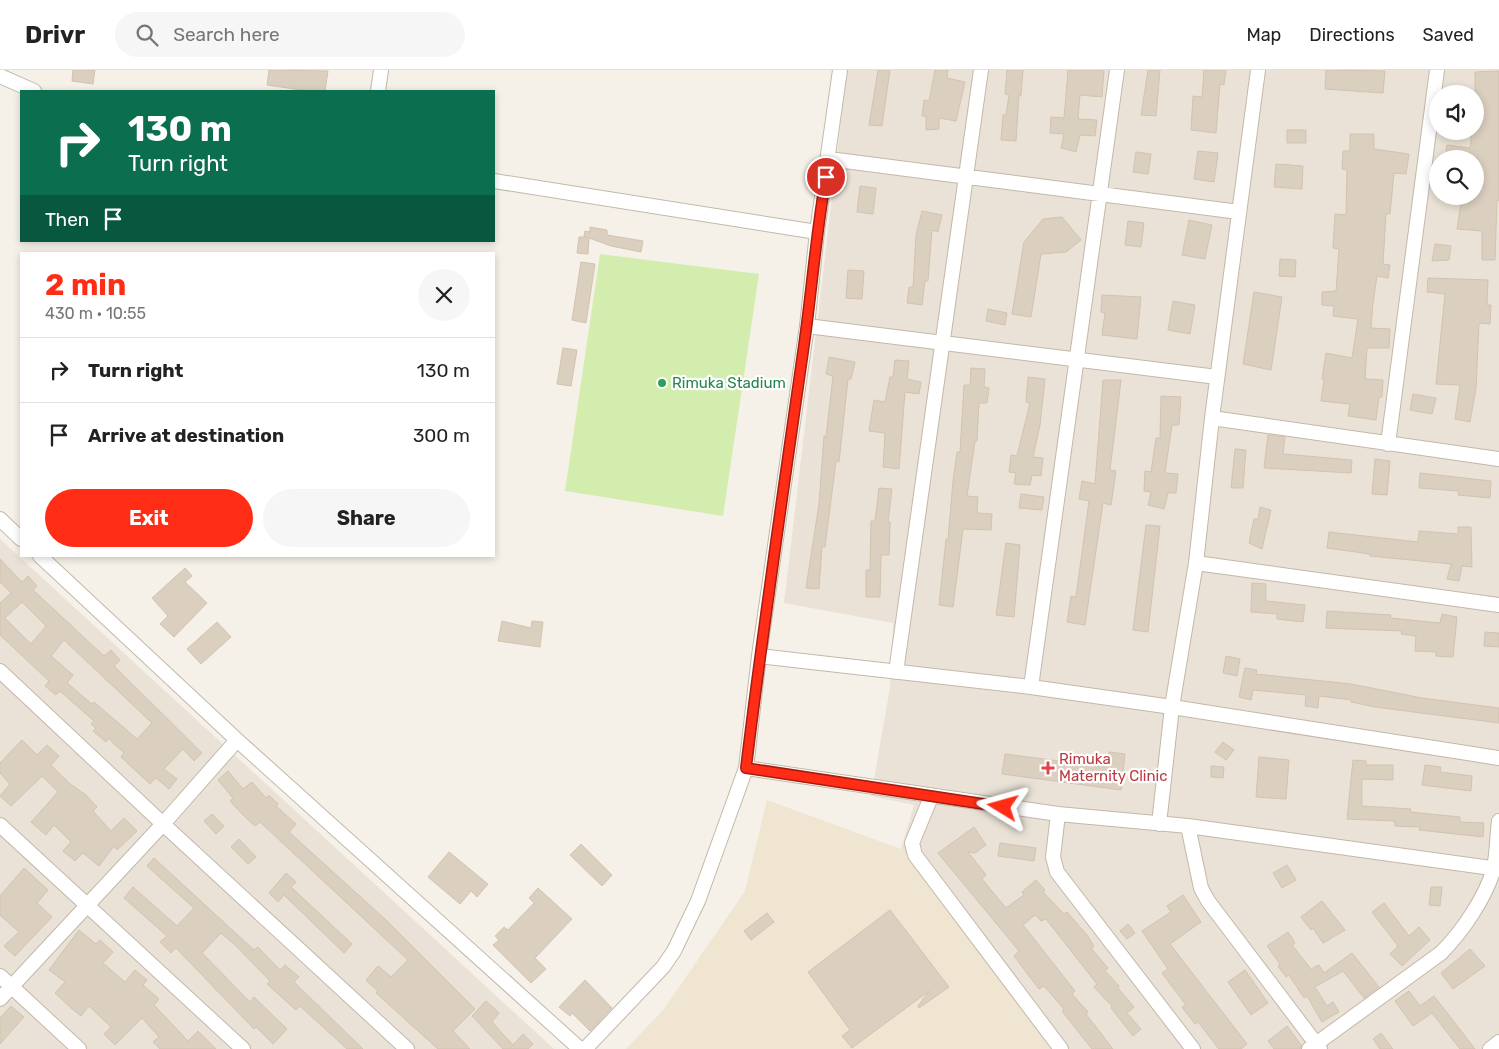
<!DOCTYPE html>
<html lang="en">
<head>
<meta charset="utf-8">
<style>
	:root { --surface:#fff; --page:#f6f6f6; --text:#222; --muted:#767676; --line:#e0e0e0; --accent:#ff2d15 }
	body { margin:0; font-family:Rubik,sans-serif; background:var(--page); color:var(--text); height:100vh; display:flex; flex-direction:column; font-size:19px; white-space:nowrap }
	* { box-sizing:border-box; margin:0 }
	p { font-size:16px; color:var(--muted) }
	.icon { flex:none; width:28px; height:28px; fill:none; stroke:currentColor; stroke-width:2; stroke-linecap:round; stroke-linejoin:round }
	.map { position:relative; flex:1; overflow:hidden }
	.details { position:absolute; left:20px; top:182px; width:475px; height:305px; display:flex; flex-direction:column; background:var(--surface); border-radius:0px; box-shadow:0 2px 8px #0003 }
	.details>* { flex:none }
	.guide { position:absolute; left:20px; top:20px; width:475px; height:152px; border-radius:0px; box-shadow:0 2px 8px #0003; background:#0b6e4f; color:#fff; overflow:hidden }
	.fabs { position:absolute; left:1429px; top:15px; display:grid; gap:10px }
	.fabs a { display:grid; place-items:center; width:55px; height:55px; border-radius:50%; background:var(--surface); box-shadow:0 2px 8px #0003; font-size:25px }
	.pin { position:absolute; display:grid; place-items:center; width:42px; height:42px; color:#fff; margin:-21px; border:2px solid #fff; border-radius:50%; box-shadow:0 1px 5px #0007 }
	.me { position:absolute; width:55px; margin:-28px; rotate:278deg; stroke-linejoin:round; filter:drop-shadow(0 0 4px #0008) }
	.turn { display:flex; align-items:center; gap:18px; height:105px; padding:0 25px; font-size:22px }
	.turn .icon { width:65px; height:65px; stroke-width:2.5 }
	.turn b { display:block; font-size:35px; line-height:42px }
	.then { display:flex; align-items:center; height:48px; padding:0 25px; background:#0003; gap:10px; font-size:19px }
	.round { display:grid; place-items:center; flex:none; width:52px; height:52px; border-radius:26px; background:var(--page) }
	.overview { display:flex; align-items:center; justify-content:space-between; height:85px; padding:0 25px }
	h1 { font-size:30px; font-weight:700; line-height:38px; color:var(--accent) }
	.button { display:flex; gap:10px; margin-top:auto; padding:10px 25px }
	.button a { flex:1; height:58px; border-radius:30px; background:var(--accent); color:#fff; font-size:20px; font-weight:700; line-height:58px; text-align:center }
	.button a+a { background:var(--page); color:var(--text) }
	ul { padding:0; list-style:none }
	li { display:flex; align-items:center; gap:15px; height:65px; padding:0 25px; border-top:1px solid var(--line) }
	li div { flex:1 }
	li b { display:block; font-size:19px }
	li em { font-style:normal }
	header { display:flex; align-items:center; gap:30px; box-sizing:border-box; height:70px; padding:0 25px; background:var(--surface); border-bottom:1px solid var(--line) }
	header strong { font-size:24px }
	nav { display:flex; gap:28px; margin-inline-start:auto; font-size:18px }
	.search { width:350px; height:45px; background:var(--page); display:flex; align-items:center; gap:12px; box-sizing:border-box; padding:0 18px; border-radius:28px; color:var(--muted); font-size:19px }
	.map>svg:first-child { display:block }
</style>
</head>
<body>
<header>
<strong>Drivr</strong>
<div class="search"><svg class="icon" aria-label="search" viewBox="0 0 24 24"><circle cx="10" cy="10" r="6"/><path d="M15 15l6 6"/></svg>Search here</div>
<nav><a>Map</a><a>Directions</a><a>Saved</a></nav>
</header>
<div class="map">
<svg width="1499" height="979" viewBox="0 0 1499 979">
	<rect width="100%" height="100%" fill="#f5f1e8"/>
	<path fill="#eae2d6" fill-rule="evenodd" d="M847,0H1499V979H1051L901,779L914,735L871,726L890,618L893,553L784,533ZM1438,24H1475V61H1438ZM1438,89H1475V126H1438Z
		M0,469L554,979H0Z"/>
	<path fill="#efe5d1" d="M767,730L901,779L1051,979H626L664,939L745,821Z"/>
	<path fill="#d3edae" d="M600,184L759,204L723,446L565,421Z"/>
	<path fill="#dbcfbf" stroke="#d3c3af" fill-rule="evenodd" d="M73,0H95L93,14L72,11Z
		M269,0L328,1L325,21H308L267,15Z
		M878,0H890L882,56L869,55Z
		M935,0H948L947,8L965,12L956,51L939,48V59L926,60V46H922L924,30L929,31Z
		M1007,0H1023L1021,26L1019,25L1016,71L1001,70L1003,45H1006L1009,25L1005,24Z
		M1068,0H1104L1102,27L1080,25L1078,49L1097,50L1095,66L1080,65L1076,82L1061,78L1064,64L1050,63L1051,47L1064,48Z
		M1148,0H1160L1156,46L1141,45Z
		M1204,0H1226L1224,15L1220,14L1216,63L1191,60L1193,26L1202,27Z
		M1326,0L1385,1L1383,23L1325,19Z
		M1499,1V131L1497,130L1495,190H1482V161L1457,159L1462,126H1475V89H1445L1447,75L1470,78L1472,61H1475V2Z
		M1287,60H1306V73H1287Z
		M1350,64H1374V79L1409,84L1406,104L1394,103L1390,144H1386L1383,194L1390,195L1388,208L1377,206L1373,233L1371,258L1390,259L1389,278H1367L1365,309L1383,310L1382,327H1379L1376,350L1348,346L1350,334L1321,331L1324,309H1322L1326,283L1352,288L1358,249L1333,246L1334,236L1322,235V222L1336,221L1339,179L1333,178L1335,144L1346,145L1347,100L1342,99L1343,81H1350Z
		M1198,81L1218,83L1214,112L1194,109Z
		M1136,82L1151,84L1148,104L1133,102Z
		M1276,94L1303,96L1302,119L1274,117Z
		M860,116L876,118L873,144L857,142Z
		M922,141L942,145L938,162L932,160L928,211H925L922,235L907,233L909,217H913L916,165Z
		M1062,147L1081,170L1066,182L1041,184L1031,247L1012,244L1024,172L1043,149Z
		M1189,150L1212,155L1205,189L1182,185Z
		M1128,151L1144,153L1141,177L1125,175Z
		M590,157L607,160V165L643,171L641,182L611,176L589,168L588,184L577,183L579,167H587L584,166L585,161L590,162Z
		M1435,174L1451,176L1449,190L1432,191Z
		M1280,189L1296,190L1295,207L1279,206Z
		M581,192L595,194L586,253L572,250Z
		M848,200L864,201L862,229L846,228Z
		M1428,208L1488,210L1487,235H1491L1490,254L1479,253L1476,318L1470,352L1455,349L1460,315L1436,314L1445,224L1427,222Z
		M1254,222L1282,227L1271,300L1243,294Z
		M1102,225L1141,227L1137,269L1102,265L1105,243L1101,242Z
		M1173,231L1195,235L1190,264L1168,260Z
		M988,239L1007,243L1005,255L986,251Z
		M563,278L577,280L571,316L557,314Z
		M829,287L855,292L851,309H848L839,392L836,391L825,477H822L819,519L806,518L819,434L824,366L826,367L833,306L826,304Z
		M895,290L909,291L907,309L921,312L919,324L905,322L899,399L883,397L885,363L869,361L874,330L885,332L890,307H893Z
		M971,298L985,299L984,317L989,318L987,333H979L977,371H975L967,426L978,427L977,443L992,444L991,460L963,459L953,537L939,535L946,469H948L953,411L957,382H960L964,315H970Z
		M1028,307L1045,309L1040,355L1033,387L1043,388L1041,406L1032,405L1030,415L1014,414L1016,403L1009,402L1011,385L1017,386L1030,333L1026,332Z
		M1103,310H1121L1110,400L1116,401L1111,435L1103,433L1085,555L1067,552L1071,526L1076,527L1089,431L1079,429L1082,411L1095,414Z
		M1413,324L1436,328L1432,344L1410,340Z
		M1161,326L1181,327L1179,355H1172L1165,403L1178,404L1176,423H1168L1164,439L1148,435L1151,422L1144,421L1145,401L1151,402L1156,368H1160Z
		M1268,365L1285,367L1283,384L1352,390L1351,403L1264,398Z
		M1235,379L1246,380L1243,418H1231Z
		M1375,389L1390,391L1387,425L1372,424Z
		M1420,403L1491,411L1490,428L1458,425L1459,421L1419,418Z
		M879,418L892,419L888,452H890L889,485H881L880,527H866V500H870L871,451H875Z
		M1021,424L1044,427L1042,440L1019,438Z
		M1260,437L1271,440L1262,479L1249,473L1254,449H1258Z
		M1146,455L1160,456L1148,562L1133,560Z
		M1458,457H1471L1472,497L1462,496L1459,511L1447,509L1451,494L1370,486V484L1327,478L1329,462L1418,472L1419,461L1458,464Z
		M1006,473L1020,475L1014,547L996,545Z
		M0,489L22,512L28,506L37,516L33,520L104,586L111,580L120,590L114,596L202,683L194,691L183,679L164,699L177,709L169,719L156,708L150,714L137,702L121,687L124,683L108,668L106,672L93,661L96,658L91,654L94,651L60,621L56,625L45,616L49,611L0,565V533L11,523L0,512ZM22,532L46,556L31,574L5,548ZM64,570L152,653L137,669L94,632L92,634L67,613L73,605L51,586Z
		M185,498L192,506L185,512L207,533L174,567L160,554L168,546L152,528Z
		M1252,513L1266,514V531L1305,535L1303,552L1277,549V544L1251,542Z
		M1327,541L1391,545L1390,548L1440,553L1442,544L1457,547L1453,587L1436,586V582L1415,581L1416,566L1401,564L1402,561L1326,558Z
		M502,551L531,558L532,551L543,552L540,577L498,571Z
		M217,552L231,567L201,594L187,579Z
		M1485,562L1499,563V577L1484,576Z
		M1226,586L1240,589L1237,606L1223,603Z
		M1245,598L1257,600L1256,604L1351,614L1422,628L1499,638V653L1375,637L1351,632L1352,630L1319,626L1318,638L1305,636L1306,625L1253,620L1251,630L1239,627Z
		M22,670L37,685L47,675L59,686L51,695L69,713L86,725L97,737L93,741L111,761L124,748L137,761L117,780L114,776L99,796L83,783L75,791L63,781L71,772L54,755L46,765L31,752L58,722L42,706L11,736L0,726L10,714L0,703V693Z
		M1223,672L1234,680L1226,690L1215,682Z
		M1109,682L1125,684L1121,720L1002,704L1005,684L1107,697Z
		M1259,687L1289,690L1286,729L1256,727Z
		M1353,690L1366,691V695H1393V710L1362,709V736L1411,739L1410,742L1460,747V752L1484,753L1483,767L1419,760L1420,757L1395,756V751L1347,749Z
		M1425,695L1441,697L1440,702L1472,706L1471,721L1422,715Z
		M1211,696L1224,697L1223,708L1211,707Z
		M228,701L243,719L252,712L266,728L269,725L278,734L276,736L296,754L289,762L385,849L475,939L453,961L470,979H438L376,923L378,921L366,910L378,896L391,907L408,890L260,752L255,756L244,746L230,731L233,728L218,710Z
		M212,744L224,756L216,764L204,751Z
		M974,757L986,775L975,783L968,782L986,805L982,809L1006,838L1024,825L1022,822L1036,810L1045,820L1043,822L1064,844L1067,842L1087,865L1094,876L1091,878L1108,898L1105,901L1119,916L1118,918L1134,937L1127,943L1141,959L1133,966L1111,938L1112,936L1094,917L1097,914L1046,849L1041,851L1035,845L1023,855L1075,921L1072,924L1088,942L1086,944L1113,979H1092L1062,941L1064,939L1044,916L1039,919L1029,906L1014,886L1019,881L938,783Z
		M239,769L256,787L248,794L231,777Z
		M1000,773L1036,778L1034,791L998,786Z
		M581,774L612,805L602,816L570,785Z
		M449,782L488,814L477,827L471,821L460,834L428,807Z
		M154,788L254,880L258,877L280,900L285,895L299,907L294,912L363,979H347L300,936L296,940L267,914L270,911L234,874L221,863L202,883L250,932L254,927L287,959L273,974L256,957L254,959L176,878L171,883L160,872L167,866L124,828L133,817L177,856L194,838L147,796Z
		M1287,795L1296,810L1282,818L1273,803Z
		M24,798L48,820L37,833L52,847L15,886L4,876L19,862L0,845V826Z
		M286,803L296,812L291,817L352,874L344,883L284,825L278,832L269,823Z
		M1431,817H1442L1440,836L1429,835Z
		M538,818L572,849L535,888L546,899L531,913L493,875L499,870L495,866L504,857L508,860L534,833L529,828Z
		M1183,825L1201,852L1170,874L1247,974L1241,979H1219L1198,952L1195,954L1182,937L1186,935L1162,903L1168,899L1142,861L1171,842L1167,836Z
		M1322,831L1345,860L1323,873L1313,858L1311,860L1301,847Z
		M1384,833L1409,866L1419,857L1430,870L1402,896L1390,884L1398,876L1372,842Z
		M890,840L949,917L919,938L918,936L929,921L852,978L842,966L850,960L808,902Z
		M767,843L774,852L751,870L744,861Z
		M1128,854L1135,863L1127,869L1120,861Z
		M79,860L96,874L100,870L113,882L103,893L125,912L135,900L147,910L143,915L159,929L154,935L188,971L198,961L216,979H160L153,972L159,967L142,948L115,975L104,964L111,957L89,936L81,946L71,938L55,923L65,912L49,900Z
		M1288,862L1295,873L1292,875L1311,899L1319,895L1324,903L1352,883L1379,917L1364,928L1343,901L1315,917L1327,936L1333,932L1339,942L1322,952L1307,926L1304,928L1289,905L1286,907L1278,896L1280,894L1267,876Z
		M1470,879L1485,896L1453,919L1441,903Z
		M1245,900L1268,933L1251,945L1228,912Z
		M585,910L612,938L590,961L572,943L570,946L559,937Z
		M1409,921L1420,936L1434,926L1475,979H1460L1432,943L1413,956L1395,931Z
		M486,931L499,943L492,952L513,975L523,964L533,974L528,979H503L472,946Z
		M11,936L24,947L0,974V948Z
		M1287,956L1301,975L1300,979H1274L1268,971Z
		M1381,963L1393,979H1380L1373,969Z"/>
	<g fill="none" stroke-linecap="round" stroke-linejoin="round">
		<g stroke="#c2b8aa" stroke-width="16">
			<path id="minor" d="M0,6L34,21
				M378,21L381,0
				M829,89L1239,142
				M494,111L817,162
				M807,256L1217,307
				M1212,348L1499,389
				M1388,374L1437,0
				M0,449L21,469
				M40,486L237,670L580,979
				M1196,493L1499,535
				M759,586L1031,617L1172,637L1499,688
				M0,601L163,754L407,979
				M896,602L981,0
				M1031,617L1117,0
				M746,698L1058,744L1188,756L1499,799
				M931,727L912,773L915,785L1061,979
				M1058,744L1053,787L1057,802L1193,979
				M1159,754L1172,637L1196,493L1212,348L1258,0
				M0,755L243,979
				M1188,756L1201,818L1208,831L1320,979
				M0,906L79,979
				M0,929L163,754L237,670
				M585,979L663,897L674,881L698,831L746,698L759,586L807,256L817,162L840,0
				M1309,979L1441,883C1462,862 1486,827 1494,798C1497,783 1497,766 1499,751
				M1490,979L1499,972"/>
		</g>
		<use href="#minor" stroke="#fff" stroke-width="14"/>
	</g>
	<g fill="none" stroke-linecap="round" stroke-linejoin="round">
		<g stroke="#a61d0e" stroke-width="12">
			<path id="route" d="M826,107C816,163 812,219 804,275C784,416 763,557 746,698L1003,737"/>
		</g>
		<use href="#route" stroke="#ff2d15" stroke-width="9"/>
	</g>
	<circle fill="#2e9e5b" stroke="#fff" stroke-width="2" cx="662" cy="313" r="5"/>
	<path fill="#e0444e" stroke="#fff" stroke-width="2" d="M1045.5 690.5h5v5h5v5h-5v5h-5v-5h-5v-5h5z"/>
	<g text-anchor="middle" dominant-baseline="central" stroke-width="4.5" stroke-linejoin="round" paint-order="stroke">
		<g font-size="15" fill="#27864d" stroke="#fff" text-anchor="start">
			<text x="672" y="313">Rimuka Stadium</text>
		</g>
		<g font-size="15" fill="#be3a42" stroke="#fff" text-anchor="start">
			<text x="1059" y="689">Rimuka<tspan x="1059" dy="17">Maternity Clinic</tspan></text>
		</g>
	</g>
</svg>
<div class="fabs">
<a><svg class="icon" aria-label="sound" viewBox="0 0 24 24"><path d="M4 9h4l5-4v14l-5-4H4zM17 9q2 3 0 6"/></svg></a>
<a><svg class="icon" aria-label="search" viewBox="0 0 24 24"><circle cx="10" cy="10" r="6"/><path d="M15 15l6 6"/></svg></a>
</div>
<div class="pin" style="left:826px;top:107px;background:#d93025"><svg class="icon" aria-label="arrive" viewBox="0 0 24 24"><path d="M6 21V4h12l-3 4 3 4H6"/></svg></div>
<svg class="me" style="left:1003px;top:737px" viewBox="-20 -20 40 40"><path d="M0-17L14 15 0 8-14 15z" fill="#ff2d15" stroke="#fff" stroke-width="4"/></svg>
<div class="guide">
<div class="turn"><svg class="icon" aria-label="right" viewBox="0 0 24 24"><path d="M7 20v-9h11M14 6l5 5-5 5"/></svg><div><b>130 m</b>Turn right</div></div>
<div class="then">Then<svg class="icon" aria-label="arrive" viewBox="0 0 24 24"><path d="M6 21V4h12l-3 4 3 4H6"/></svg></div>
</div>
<section class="details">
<div class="overview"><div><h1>2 min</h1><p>430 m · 10:55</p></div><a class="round"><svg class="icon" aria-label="close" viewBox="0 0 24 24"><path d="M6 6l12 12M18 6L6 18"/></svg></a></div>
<ul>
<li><svg class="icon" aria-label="right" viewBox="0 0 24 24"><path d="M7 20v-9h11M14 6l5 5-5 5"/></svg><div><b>Turn right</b></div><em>130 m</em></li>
<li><svg class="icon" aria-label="arrive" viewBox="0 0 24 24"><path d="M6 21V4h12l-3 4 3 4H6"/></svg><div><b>Arrive at destination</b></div><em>300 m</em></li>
</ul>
<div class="button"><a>Exit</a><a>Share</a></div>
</section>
</div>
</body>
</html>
